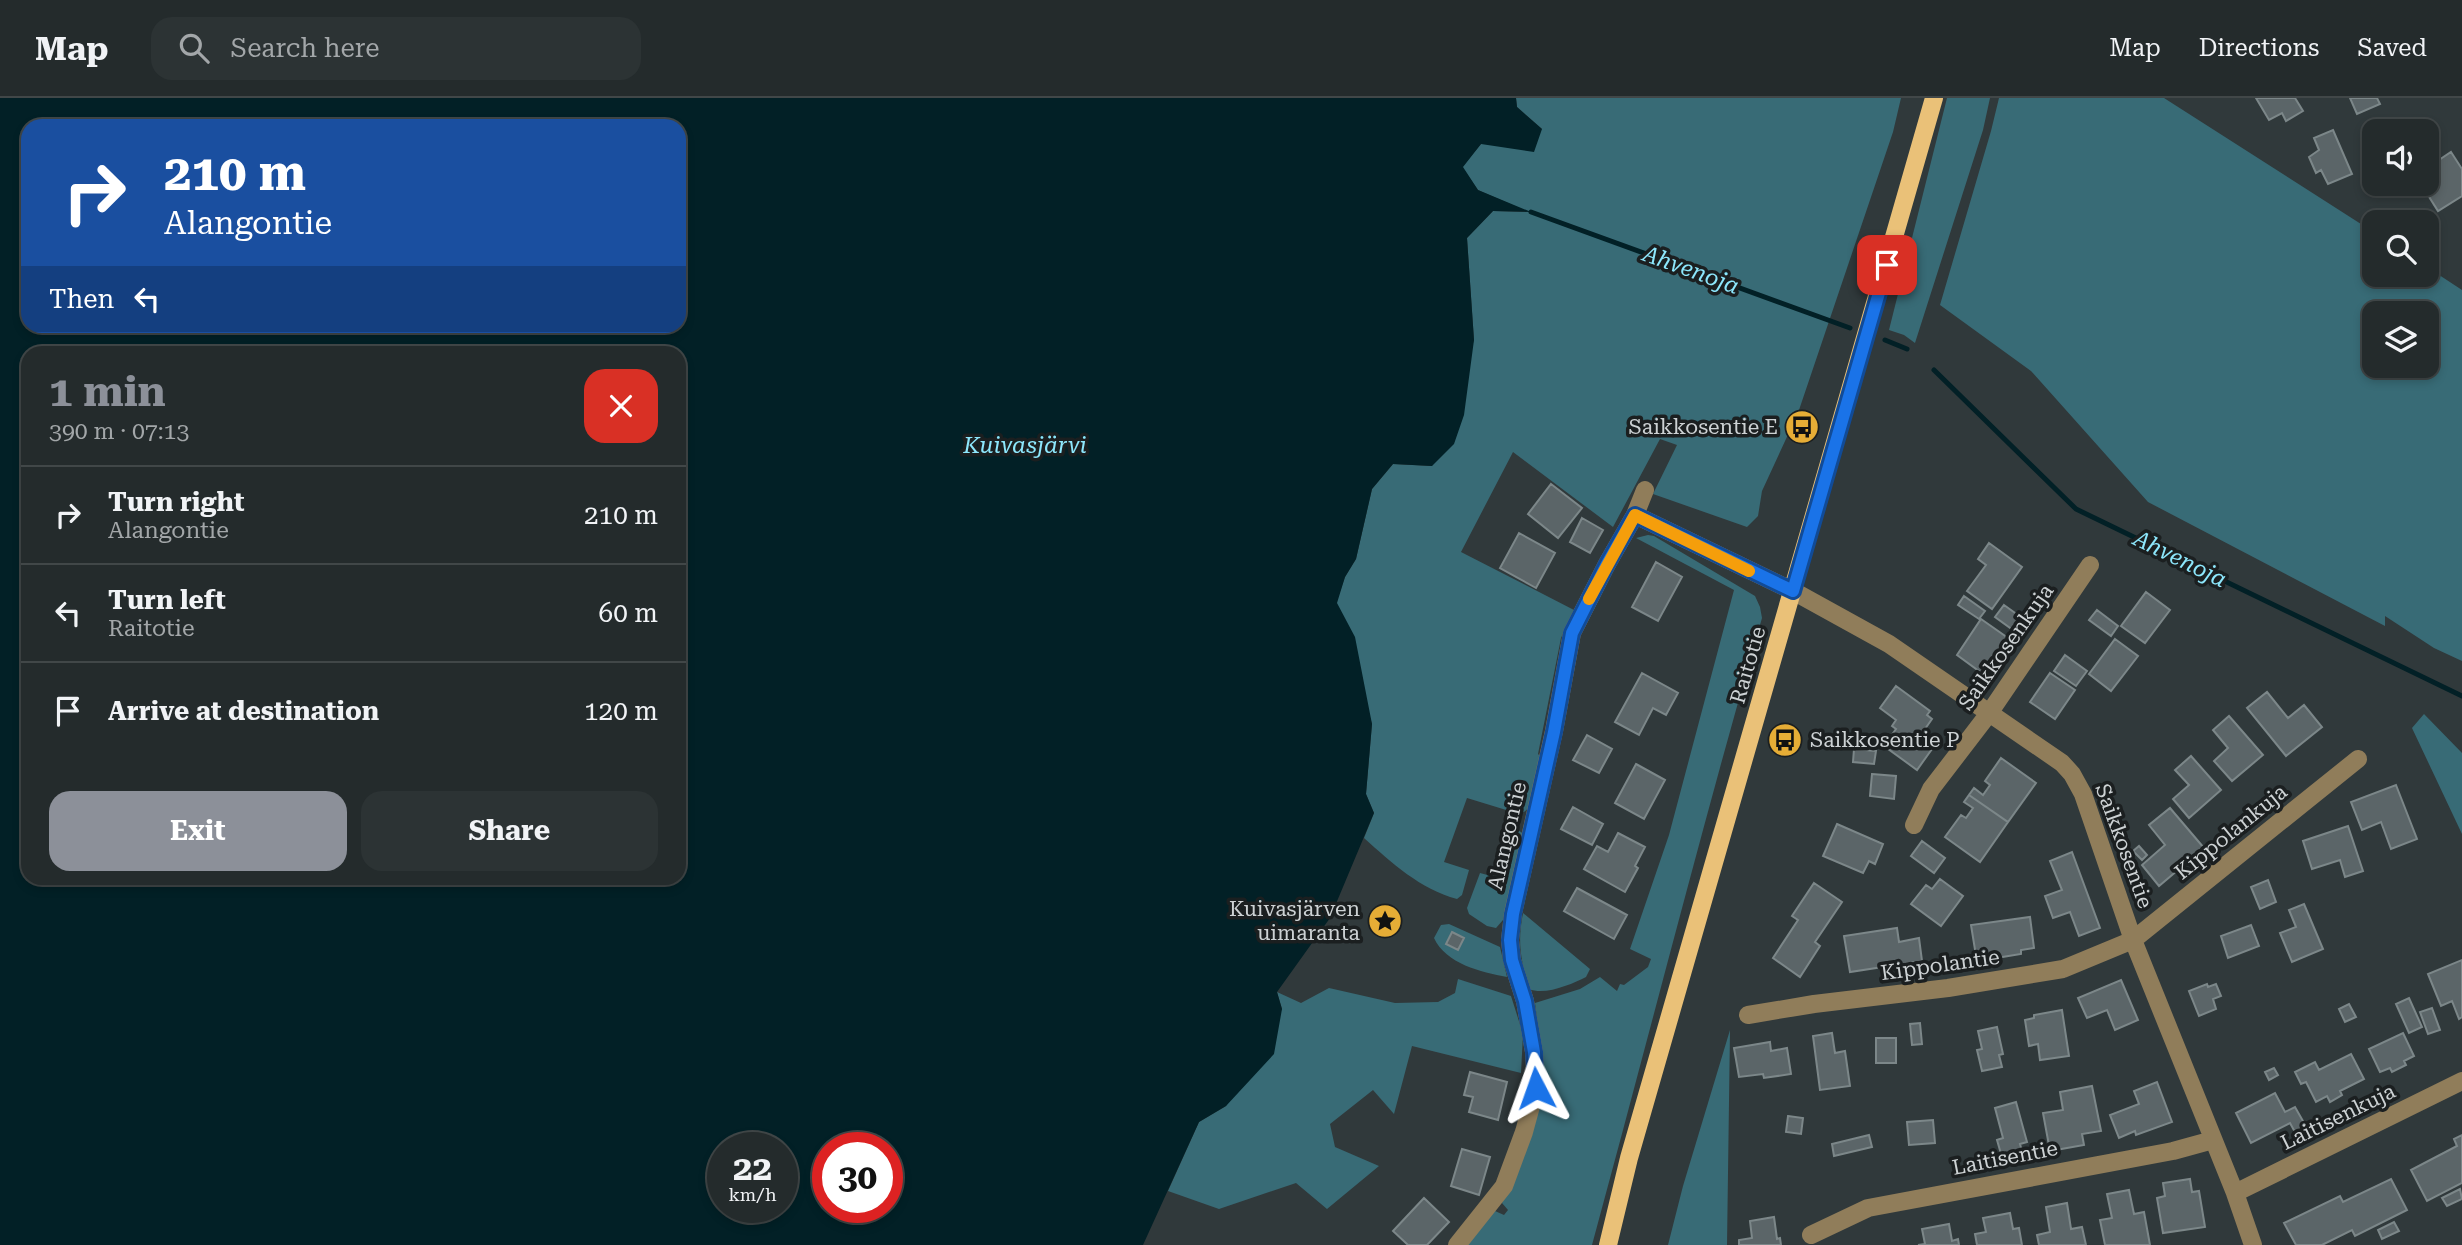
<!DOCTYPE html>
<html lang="en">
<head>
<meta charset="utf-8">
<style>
	:root { --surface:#242b2c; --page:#2c3334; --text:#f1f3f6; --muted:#a3a7a9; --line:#414748; --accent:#8c9099 }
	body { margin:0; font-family:"Roboto Serif",serif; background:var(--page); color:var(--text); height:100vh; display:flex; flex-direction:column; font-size:26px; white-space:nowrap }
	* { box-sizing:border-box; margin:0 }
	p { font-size:23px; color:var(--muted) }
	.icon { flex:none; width:38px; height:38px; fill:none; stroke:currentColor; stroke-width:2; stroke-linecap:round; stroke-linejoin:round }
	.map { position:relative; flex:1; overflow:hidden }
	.drawer { position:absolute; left:21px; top:248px; width:665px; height:539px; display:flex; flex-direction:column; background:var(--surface); border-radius:21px; box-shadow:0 4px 10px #0003,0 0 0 2px var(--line) }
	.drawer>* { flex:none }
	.top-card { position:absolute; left:21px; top:21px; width:665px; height:214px; border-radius:21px; box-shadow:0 4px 10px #0003,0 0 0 2px var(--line); background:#1a4fa0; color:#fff; overflow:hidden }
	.buttons { position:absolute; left:2362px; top:21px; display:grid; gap:14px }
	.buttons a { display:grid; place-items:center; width:77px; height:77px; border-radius:14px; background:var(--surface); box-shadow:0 4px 10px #0003,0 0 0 2px var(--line); font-size:35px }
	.speed { position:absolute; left:707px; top:1034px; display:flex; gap:14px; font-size:35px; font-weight:700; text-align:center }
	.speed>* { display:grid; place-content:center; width:91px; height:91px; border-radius:50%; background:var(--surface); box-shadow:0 4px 10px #0003,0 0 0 2px var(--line); line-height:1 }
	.speed small { font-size:18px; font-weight:400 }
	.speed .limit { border:10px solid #d22; background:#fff; color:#111 }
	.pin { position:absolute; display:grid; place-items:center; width:60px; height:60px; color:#fff; margin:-30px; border-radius:14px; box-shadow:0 4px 10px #0006 }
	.me { position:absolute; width:77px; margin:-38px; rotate:356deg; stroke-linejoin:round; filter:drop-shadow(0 0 5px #0008) }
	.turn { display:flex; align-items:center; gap:24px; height:147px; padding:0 28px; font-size:32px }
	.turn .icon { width:91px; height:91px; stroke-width:2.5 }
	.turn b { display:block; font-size:49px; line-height:60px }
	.then { display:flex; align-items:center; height:66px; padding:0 28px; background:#0003; gap:14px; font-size:26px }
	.round { display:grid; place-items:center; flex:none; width:74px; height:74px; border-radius:21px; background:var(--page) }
	.headline { display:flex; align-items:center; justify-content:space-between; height:119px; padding:0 28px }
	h1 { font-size:42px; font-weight:700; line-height:52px; color:var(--accent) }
	.primary-button { display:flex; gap:14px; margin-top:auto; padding:14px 28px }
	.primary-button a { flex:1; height:80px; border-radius:21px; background:var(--accent); color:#fff; font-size:28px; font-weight:700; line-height:80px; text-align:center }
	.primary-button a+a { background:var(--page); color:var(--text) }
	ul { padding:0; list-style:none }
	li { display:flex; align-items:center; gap:21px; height:98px; padding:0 28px; border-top:2px solid var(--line) }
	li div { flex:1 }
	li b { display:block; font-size:26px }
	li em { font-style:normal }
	header { display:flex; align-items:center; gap:42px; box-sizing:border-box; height:98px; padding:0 35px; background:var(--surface); border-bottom:2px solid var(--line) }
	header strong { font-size:33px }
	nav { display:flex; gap:38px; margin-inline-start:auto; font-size:24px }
	.search { width:490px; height:63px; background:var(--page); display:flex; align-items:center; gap:18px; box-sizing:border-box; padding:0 24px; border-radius:21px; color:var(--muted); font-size:26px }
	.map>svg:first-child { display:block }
</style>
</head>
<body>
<header>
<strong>Map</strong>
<div class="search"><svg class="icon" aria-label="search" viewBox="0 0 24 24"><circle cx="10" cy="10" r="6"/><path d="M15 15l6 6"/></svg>Search here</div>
<nav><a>Map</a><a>Directions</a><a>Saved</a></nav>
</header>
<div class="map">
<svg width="2462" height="1147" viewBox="0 0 2462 1147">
	<rect width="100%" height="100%" fill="#30393b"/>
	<path fill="#386b76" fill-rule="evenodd" d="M1516,0H1901L1893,34L1798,315L1762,393L1758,418L1747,429L1653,396L1677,347L1660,341L1613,429L1513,354L1461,454L1574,512L1561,540L1538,656L1542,660L1530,709L1524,714L1516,715L1467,700L1444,764L1469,772L1462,797L1457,801C1420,791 1392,765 1364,740L1374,715L1366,696L1372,626L1336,505L1345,479L1356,461L1372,391L1393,366L1432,368L1474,242L1467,140L1493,113L1528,114L1478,92L1462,69L1481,46L1542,31L1517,9Z
		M1947,0H1990L1983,32L1915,245L1904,237L1889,232Z
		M1999,0H2164L2375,135V177H2427V169L2462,192V563L2434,550L2385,518V528L2148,404L2031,273L1940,207L1991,33ZM2375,215H2427V268H2375Z
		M1648,437L1654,438L1755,498L1760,509L1762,520C1702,728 1649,938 1592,1147H1464L1495,1113L1504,1117L1508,1112L1502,1105L1543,967L1535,905L1580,891L1600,879L1617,893L1620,886L1624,887L1648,869L1651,861L1630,851L1669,737L1734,492L1636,440Z
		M2424,616L2462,655V736L2412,630Z
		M1518,732L1525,737L1503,822L1496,830L1487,828L1469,816L1467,810L1480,775L1495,779L1510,735Z
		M1523,815L1590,871L1586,879C1572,886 1545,898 1529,891C1521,862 1517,845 1523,815Z
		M1449,826L1500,849L1507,879C1481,874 1446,866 1434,840L1441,827Z
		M1458,881L1511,898L1523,936L1521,975L1412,948L1394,1016L1373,992L1330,1026L1335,1049L1379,1068L1327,1111L1296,1085L1219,1111L1168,1093L1199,1024L1226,1008L1282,911L1277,894L1301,905L1329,890L1395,905L1438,904L1455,895Z
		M1730,932L1727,1147H1668L1683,1088Z"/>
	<path fill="#022026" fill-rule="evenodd" d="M0,0H1516L1517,9L1542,31L1534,54L1481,46L1463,69L1478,92L1531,114L1493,113L1467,140L1474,242L1464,317L1454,346L1432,368L1393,366L1372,391L1356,461L1345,479L1337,505L1355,539L1372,626L1366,696L1374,715L1330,820L1277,894L1282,911L1274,956L1226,1008L1199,1024L1143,1147H0ZM28,28H679V228H28ZM28,256H679V780H28ZM723,1050H782V1110H723ZM828,1050H887V1110H828Z"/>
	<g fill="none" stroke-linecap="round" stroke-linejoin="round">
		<path stroke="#022026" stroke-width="5" d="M1531,114L1850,230
			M1885,242L1907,251
			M1934,272L2076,411L2462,598"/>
	</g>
	<path fill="#5b6568" stroke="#7c8789" stroke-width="2" d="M2256,0H2295L2303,13L2286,23L2282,15L2269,22Z
		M2350,0H2377L2380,6L2357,16Z
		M2333,32L2352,76L2328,86L2321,72L2316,75L2309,59L2319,52L2314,40Z
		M2451,54L2462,71V98L2438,113L2426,94L2436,87L2427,70Z
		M1551,386L1582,410L1558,440L1528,416Z
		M1582,420L1603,432L1590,455L1570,444Z
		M1519,435L1555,455L1536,490L1500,470Z
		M1989,445L2022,469L1992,511L1967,493L1986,467L1978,461Z
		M1656,464L1682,479L1658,523L1632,509Z
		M2146,494L2170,512L2145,545L2121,528Z
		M1964,498L1985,513L1979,521L1958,507Z
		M2004,507L2022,520L2013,532L1995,519Z
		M2097,512L2118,528L2111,538L2089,522Z
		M1981,521L2008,540L1983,576L1957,557Z
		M2115,541L2138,558L2111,593L2089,576Z
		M2065,557L2087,573L2076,588L2054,573Z
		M1642,575L1678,595L1666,617L1653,610L1639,637L1615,624Z
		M2050,575L2075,592L2055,621L2030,604Z
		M1896,588L1930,613L1927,617L1932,621L1918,641L1932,651L1917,672L1884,648L1896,631L1892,628L1896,622L1880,610Z
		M2267,594L2288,620L2304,607L2322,629L2286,658L2247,610Z
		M2229,618L2263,657L2232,683L2214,663L2228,650L2213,632Z
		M1587,637L1612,651L1599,675L1573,662Z
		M1854,651L1876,653L1874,666L1853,664Z
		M2191,658L2221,692L2189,720L2173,701L2189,687L2175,672Z
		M2001,660L2036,685L2008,724L1969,697L1974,690L1983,697L1990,687L1985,683Z
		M1636,666L1665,682L1644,721L1615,705Z
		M1872,676L1896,678L1894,701L1870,698Z
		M2396,687L2417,741L2391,751L2381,724L2362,732L2351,704Z
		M1969,697L2008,724L1980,764L1945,739L1961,717L1966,720L1973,710L1964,704Z
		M1573,709L1603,726L1592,747L1561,731Z
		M2170,710L2204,750L2159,788L2142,767L2165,747L2149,727Z
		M1837,726L1883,746L1875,766L1869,763L1863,775L1823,758Z
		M2348,728L2363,773L2345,779L2340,762L2312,771L2303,743Z
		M1618,735L1645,749L1635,768L1638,770L1625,794L1584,771L1597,748L1608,754Z
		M1922,743L1945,760L1934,775L1911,758Z
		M2139,748L2147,757L2142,762L2133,753Z
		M2072,754L2100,830L2079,838L2070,814L2053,820L2045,798L2062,792L2050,763Z
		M1940,781L1963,798L1941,828L1911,806L1926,787L1932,791Z
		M2268,782L2276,804L2260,811L2251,789Z
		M1814,785L1842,804L1815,844L1820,848L1800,879L1773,860L1798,822L1792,818Z
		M1577,790L1627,817L1614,841L1564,813Z
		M2304,806L2323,851L2292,864L2280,835L2296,829L2289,812Z
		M2030,819L2034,850L2021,852V856L1996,860L1995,856L1976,858L1971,827Z
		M2251,827L2259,848L2228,860L2221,838Z
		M1897,830L1899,844L1919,840L1922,863L1850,874L1844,838Z
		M1452,834L1464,840L1458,852L1446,846Z
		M2462,862V919L2459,921L2452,903L2441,908L2428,876Z
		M2121,882L2138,922L2115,932L2107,912L2087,920L2078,900Z
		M2207,886L2208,889L2216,886L2221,898L2213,901L2216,911L2199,918L2189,893Z
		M2409,900L2422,929L2409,935L2396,906Z
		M2349,906L2356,919L2345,924L2339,911Z
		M2432,910L2440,932L2428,936L2420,914Z
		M2062,912L2069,958L2040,962L2038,946L2029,948L2025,922L2034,920V917Z
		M1920,925L1922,946L1912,947L1910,926Z
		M1997,929L2003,956L1999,957L2002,969L1982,973L1977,952L1982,951L1978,933Z
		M1832,935L1835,955L1845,953L1850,988L1820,992L1813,938Z
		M2403,935L2414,958L2404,963L2406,967L2392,974L2390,970L2380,974L2369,951Z
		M1876,940H1896V965H1876Z
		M1770,944L1771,953L1787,950L1791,976L1764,980L1763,976L1739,979L1734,950Z
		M2351,956L2364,981L2340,993L2342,997L2330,1004L2327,998L2316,1004L2306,984L2301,986L2295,974L2315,964L2319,972Z
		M2274,970L2278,977L2269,982L2265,974Z
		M1470,974L1507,984L1498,1022L1469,1014L1473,999L1464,997Z
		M2157,984L2172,1024L2136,1037L2135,1033L2119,1040L2110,1017L2139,1006L2134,993Z
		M2092,988L2101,1033L2082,1036L2084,1047L2050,1053L2043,1015L2063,1012L2060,994Z
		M2275,995L2285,1014L2295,1009L2307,1030L2296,1036L2290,1025L2251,1045L2236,1015Z
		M2016,1004L2027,1044L2020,1046L2023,1057L2003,1063L1997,1042L2003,1040L1995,1010Z
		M1788,1018L1803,1020L1801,1036L1786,1034Z
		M1933,1022L1935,1045L1909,1047L1907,1024Z
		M1869,1037L1872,1049L1834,1058L1832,1046Z
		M2462,1037V1085L2427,1103L2411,1072L2457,1048L2454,1041Z
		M1462,1051L1490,1059L1479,1097L1451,1088Z
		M2190,1081L2192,1094L2199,1093L2205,1129L2163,1135L2157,1100L2165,1098L2163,1085Z
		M2391,1081L2407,1112L2355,1138L2352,1132L2322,1147H2296L2284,1125L2340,1098L2343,1104Z
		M2460,1091L2462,1101L2447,1108L2442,1100Z
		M2129,1092L2134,1116L2144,1114L2150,1147H2105L2100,1122L2112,1120L2107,1096Z
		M1424,1100L1449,1124L1427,1147H1408L1393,1133Z
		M2067,1105L2071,1131L2082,1129L2086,1147H2039L2037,1137L2050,1134L2046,1109Z
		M2010,1115L2013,1131L2019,1130L2022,1147H1977L1975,1136L1986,1134L1983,1120Z
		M1774,1119L1777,1141L1780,1140L1781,1147H1739V1142L1752,1140L1750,1123Z
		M2394,1124L2399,1133L2382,1141L2378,1132Z
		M1949,1126L1952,1143L1958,1141L1959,1147H1918L1925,1146L1922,1131Z"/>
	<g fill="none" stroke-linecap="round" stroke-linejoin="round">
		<path stroke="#907d5a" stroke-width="18" d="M1635,417L1793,493L1889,546L2062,665L2072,676L2083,696L2133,842L2235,1095L2253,1147
			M1914,727L1931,691L1990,614L2090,467
			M1748,917L1814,906L1948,890L2063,871L2133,842L2358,661
			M2235,1095L2462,983
			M1811,1137L1868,1110L2173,1053L2213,1042
			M1457,1147L1504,1088L1524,1034L1536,990L1534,954L1525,903L1512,862L1510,842L1513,815L1554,633L1572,535L1607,466L1635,417L1645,392"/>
		<path stroke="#eac178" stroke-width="18" d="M1608,1147L1629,1060L1934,0"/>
	</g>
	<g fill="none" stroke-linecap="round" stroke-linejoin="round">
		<g stroke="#114b97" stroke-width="18">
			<path id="route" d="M1536,990L1534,954L1525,903L1512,862L1510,842L1513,816L1554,634L1572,535L1607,466L1635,417L1793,493L1887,167"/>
		</g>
		<use href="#route" stroke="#1a73e8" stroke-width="12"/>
		<path stroke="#f59e0b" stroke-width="12" d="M1589,501L1635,417L1749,473"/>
	</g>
	<defs>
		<g id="bus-disc" transform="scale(1.75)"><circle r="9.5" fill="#e6ad36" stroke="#1b1f20"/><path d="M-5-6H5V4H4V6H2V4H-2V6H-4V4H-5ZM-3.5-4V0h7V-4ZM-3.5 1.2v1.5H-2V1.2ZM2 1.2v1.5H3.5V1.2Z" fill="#111"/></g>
		<g id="sight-disc" transform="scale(1.75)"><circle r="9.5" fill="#e6ad36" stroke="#1b1f20"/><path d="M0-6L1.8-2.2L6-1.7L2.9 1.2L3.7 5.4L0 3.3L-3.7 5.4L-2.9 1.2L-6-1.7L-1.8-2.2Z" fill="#111"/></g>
	</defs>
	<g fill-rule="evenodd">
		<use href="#bus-disc" x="1802" y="329"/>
		<use href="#bus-disc" x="1785" y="642"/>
		<use href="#sight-disc" x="1385" y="823"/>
	</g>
	<g text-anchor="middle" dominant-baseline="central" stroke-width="7" stroke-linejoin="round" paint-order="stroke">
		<g font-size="21" fill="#cdd2d4" stroke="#1b1f20" text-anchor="end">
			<text x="1778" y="329">Saikkosentie E</text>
			<text x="1810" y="642" text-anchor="start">Saikkosentie P</text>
			<text x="1360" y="811">Kuivasjärven<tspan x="1360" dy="24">uimaranta</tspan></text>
		</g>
		<g font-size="21" fill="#cdd2d4" stroke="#1b1f20">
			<text transform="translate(2006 549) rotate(-55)">Saikkosenkuja</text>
			<text transform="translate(1748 567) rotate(-74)">Raitotie</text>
			<text transform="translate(2231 734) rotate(-39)">Kippolankuja</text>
			<text transform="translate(1507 738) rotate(-77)">Alangontie</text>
			<text transform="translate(2124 748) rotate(70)">Saikkosentie</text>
			<text transform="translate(1940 867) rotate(-8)">Kippolantie</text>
			<text transform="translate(2338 1019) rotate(-26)">Laitisenkuja</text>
			<text transform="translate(2005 1060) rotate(-11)">Laitisentie</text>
		</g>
		<g font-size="23" font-style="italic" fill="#8de7fc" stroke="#1b1f20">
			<text transform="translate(1691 172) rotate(20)">Ahvenoja</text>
			<text x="1025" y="347">Kuivasjärvi</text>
			<text transform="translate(2180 461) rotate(26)">Ahvenoja</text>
		</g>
	</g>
</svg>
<div class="buttons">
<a><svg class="icon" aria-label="sound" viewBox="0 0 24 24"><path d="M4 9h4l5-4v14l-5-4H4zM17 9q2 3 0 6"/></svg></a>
<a><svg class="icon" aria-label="search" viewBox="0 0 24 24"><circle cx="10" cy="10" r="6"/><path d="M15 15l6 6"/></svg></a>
<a><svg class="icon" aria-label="layers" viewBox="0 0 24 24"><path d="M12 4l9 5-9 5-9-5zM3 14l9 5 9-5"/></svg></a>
</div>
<div class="speed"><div>22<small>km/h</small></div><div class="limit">30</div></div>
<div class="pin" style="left:1887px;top:167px;background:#d93025"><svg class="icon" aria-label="arrive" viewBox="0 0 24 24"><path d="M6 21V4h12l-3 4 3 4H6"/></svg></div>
<svg class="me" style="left:1536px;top:990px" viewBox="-20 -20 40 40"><path d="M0-17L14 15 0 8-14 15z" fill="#1a73e8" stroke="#fff" stroke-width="4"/></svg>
<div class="top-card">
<div class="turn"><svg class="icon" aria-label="right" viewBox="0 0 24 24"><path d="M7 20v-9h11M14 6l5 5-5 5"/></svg><div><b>210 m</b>Alangontie</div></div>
<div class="then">Then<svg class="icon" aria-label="left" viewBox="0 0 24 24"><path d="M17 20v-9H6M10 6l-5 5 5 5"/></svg></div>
</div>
<section class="drawer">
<div class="headline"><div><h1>1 min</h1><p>390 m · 07:13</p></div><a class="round" style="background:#d93025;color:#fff"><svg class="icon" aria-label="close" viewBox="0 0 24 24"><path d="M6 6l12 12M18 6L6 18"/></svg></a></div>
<ul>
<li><svg class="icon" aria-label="right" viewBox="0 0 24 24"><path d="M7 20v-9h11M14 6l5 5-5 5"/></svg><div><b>Turn right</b><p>Alangontie</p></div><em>210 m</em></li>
<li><svg class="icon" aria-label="left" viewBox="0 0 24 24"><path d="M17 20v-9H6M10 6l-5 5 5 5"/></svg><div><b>Turn left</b><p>Raitotie</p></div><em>60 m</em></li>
<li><svg class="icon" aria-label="arrive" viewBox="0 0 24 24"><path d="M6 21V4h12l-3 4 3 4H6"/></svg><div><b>Arrive at destination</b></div><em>120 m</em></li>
</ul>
<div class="primary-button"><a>Exit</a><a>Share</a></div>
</section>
</div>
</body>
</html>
